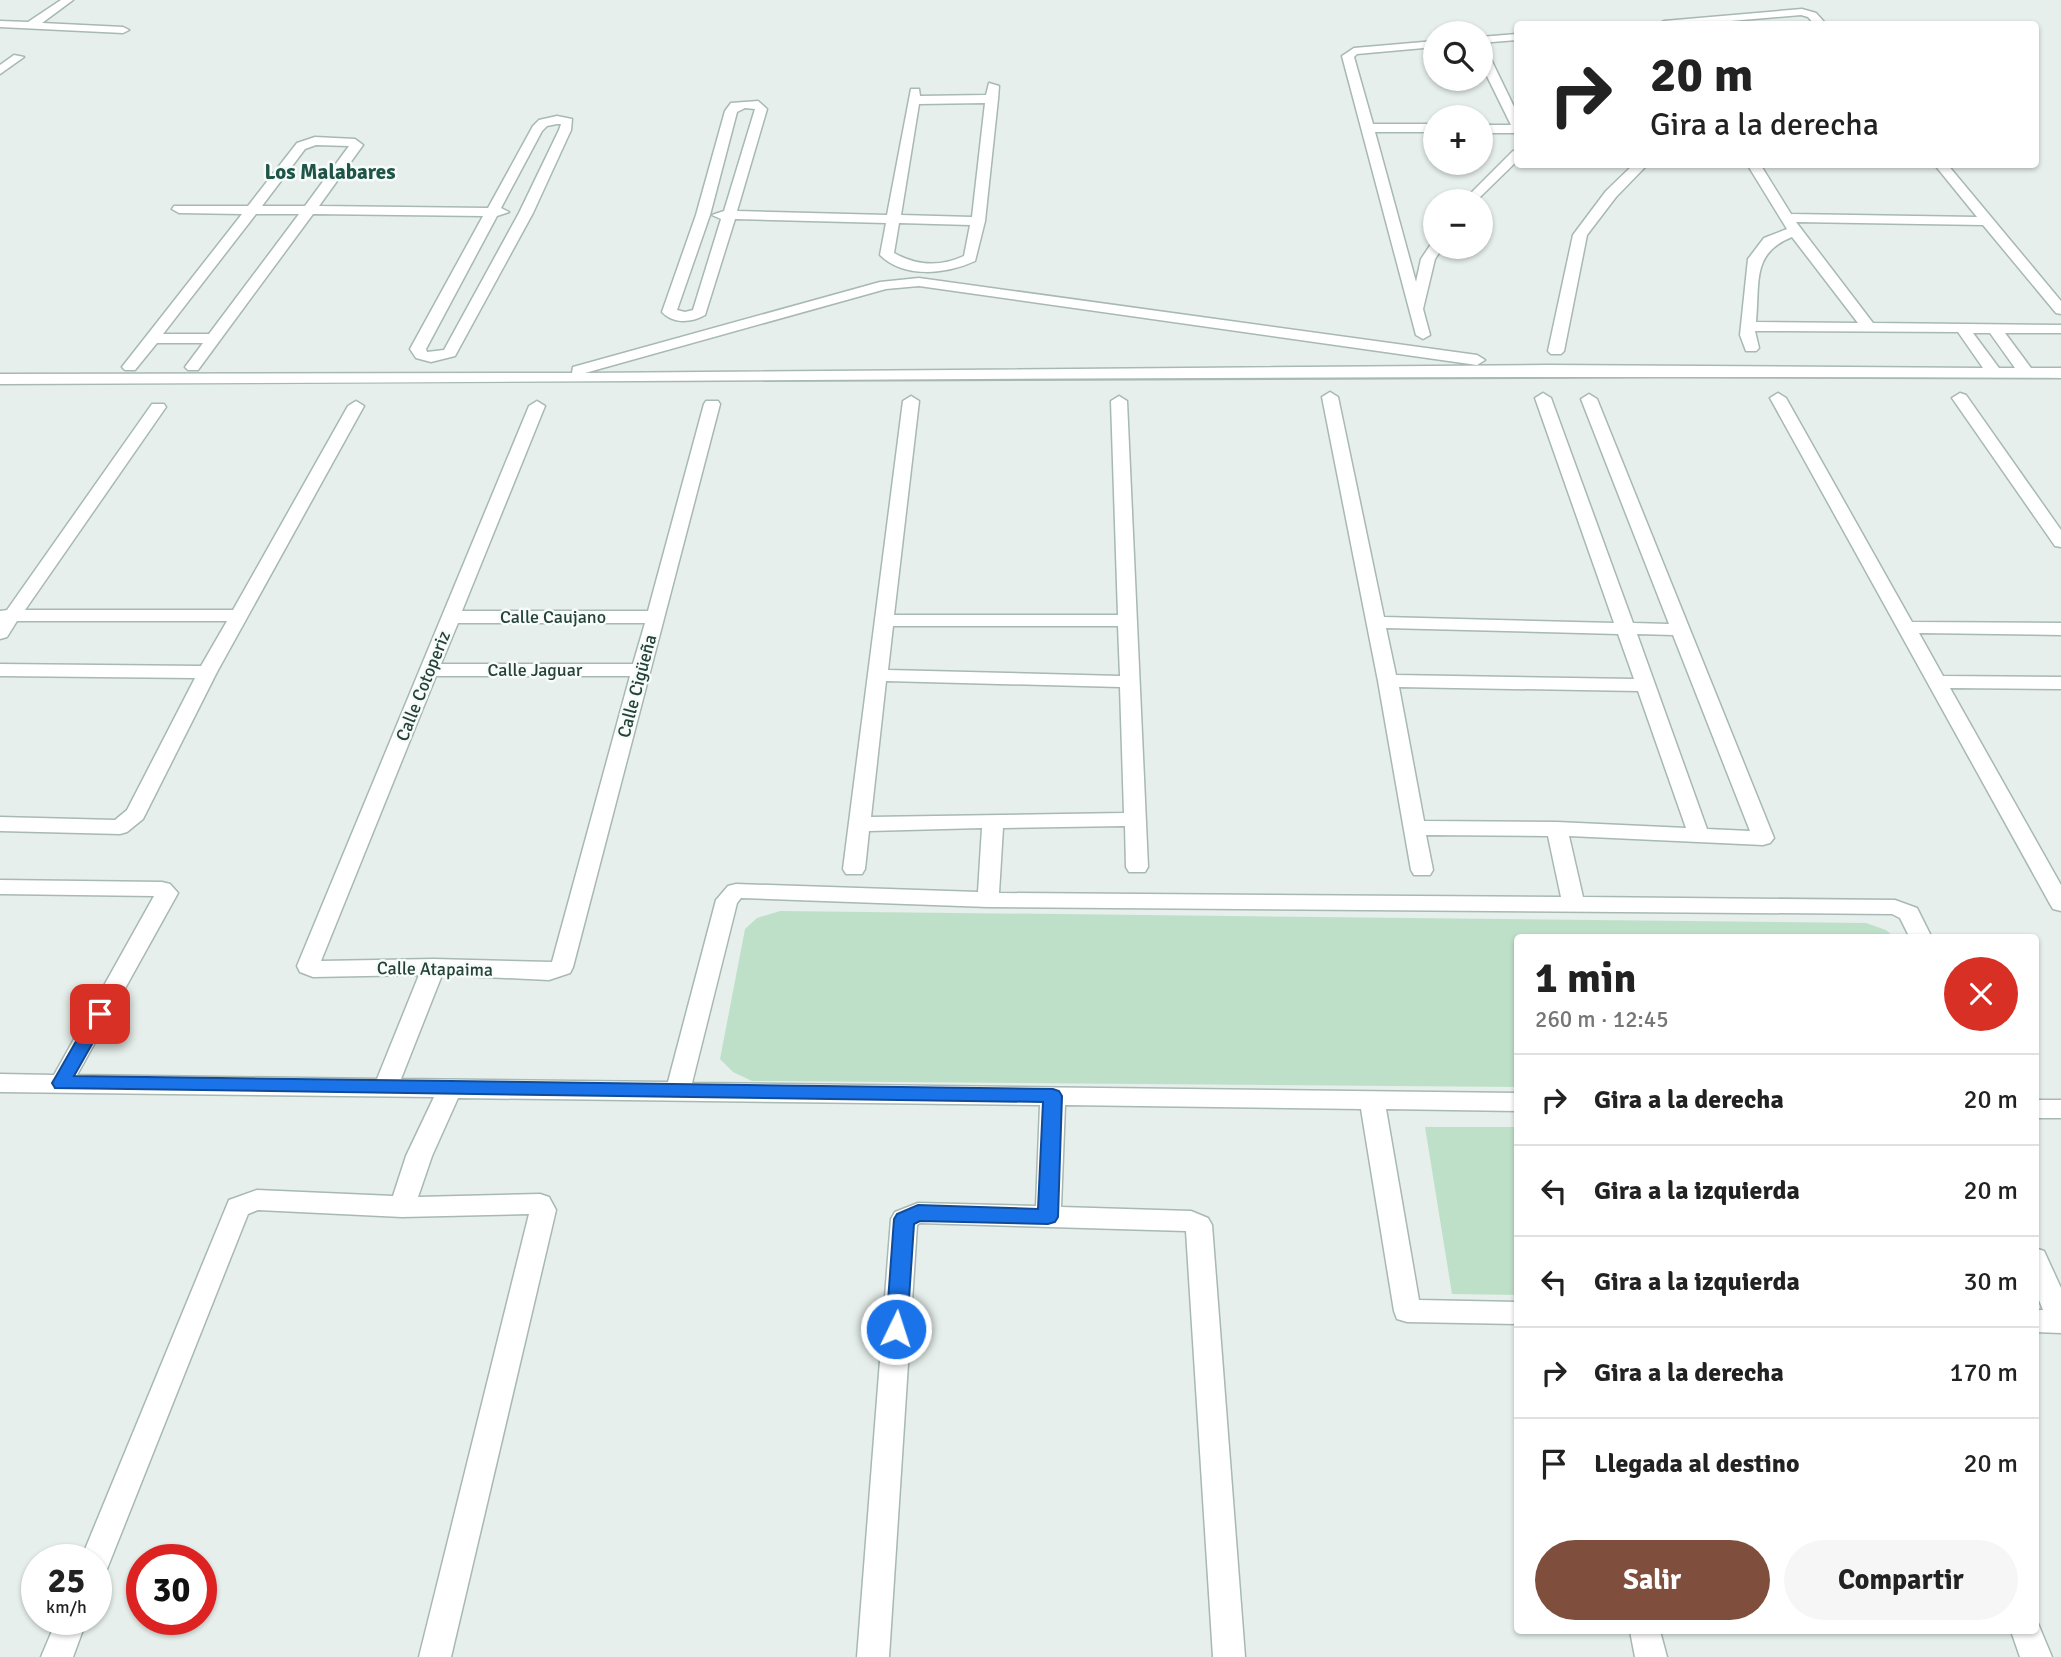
<!DOCTYPE html>
<html lang="es">
<head>
<meta charset="utf-8">
<style>
	:root { --surface:#fff; --page:#f6f6f6; --text:#222; --muted:#767676; --line:#e0e0e0; --accent:#804e3d }
	body { margin:0; font-family:Signika,sans-serif; background:var(--page); color:var(--text); height:100vh; display:flex; flex-direction:column; font-size:26px; white-space:nowrap }
	* { box-sizing:border-box; margin:0 }
	p { font-size:23px; color:var(--muted) }
	.icon { flex:none; width:38px; height:38px; fill:none; stroke:currentColor; stroke-width:2; stroke-linecap:round; stroke-linejoin:round }
	.map { position:relative; flex:1; overflow:hidden }
	.sheet { position:absolute; left:1514px; top:934px; width:525px; height:700px; display:flex; flex-direction:column; background:var(--surface); border-radius:7px; box-shadow:0 2px 5px #0004 }
	.sheet>* { flex:none }
	.guide { position:absolute; left:1514px; top:21px; width:525px; height:147px; border-radius:7px; box-shadow:0 2px 5px #0004; background:#fff; color:var(--text); overflow:hidden }
	.fabs { position:absolute; left:1423px; top:21px; display:grid; gap:14px }
	.fabs a { display:grid; place-items:center; width:70px; height:70px; border-radius:50%; background:var(--surface); box-shadow:0 2px 5px #0004; font-size:35px }
	.speed { position:absolute; left:21px; top:1544px; display:flex; gap:14px; font-size:35px; font-weight:700; text-align:center }
	.speed>* { display:grid; place-content:center; width:91px; height:91px; border-radius:50%; background:var(--surface); box-shadow:0 2px 5px #0004; line-height:1 }
	.speed small { font-size:18px; font-weight:400 }
	.speed .limit { border:10px solid #d22; background:#fff; color:#111 }
	.pin { position:absolute; display:grid; place-items:center; width:60px; height:60px; color:#fff; margin:-30px; border-radius:14px; box-shadow:0 4px 10px #0006 }
	.me { position:absolute; width:77px; margin:-38px; rotate:4deg; stroke-linejoin:round; filter:drop-shadow(0 0 5px #0008) }
	.turn { display:flex; align-items:center; gap:24px; height:147px; padding:0 21px; font-size:32px }
	.turn .icon { width:91px; height:91px; stroke-width:2.5 }
	.turn b { display:block; font-size:49px; line-height:60px }
	.round { display:grid; place-items:center; flex:none; width:74px; height:74px; border-radius:37px; background:var(--page) }
	.head { display:flex; align-items:center; justify-content:space-between; height:119px; padding:0 21px }
	h1 { font-size:42px; font-weight:800; line-height:52px }
	.primary-button { display:flex; gap:14px; margin-top:auto; padding:14px 21px }
	.primary-button a { flex:1; height:80px; border-radius:42px; background:var(--accent); color:#fff; font-size:28px; font-weight:800; line-height:80px; text-align:center }
	.primary-button a+a { background:var(--page); color:var(--text) }
	ul { padding:0; list-style:none }
	li { display:flex; align-items:center; gap:21px; height:91px; padding:0 21px; border-top:2px solid var(--line) }
	li div { flex:1 }
	li b { display:block; font-size:26px }
	li em { font-style:normal }
	.map>svg:first-child { display:block }
</style>
</head>
<body>
<div class="map">
<svg width="2061" height="1657" viewBox="0 0 2061 1657">
	<rect width="100%" height="100%" fill="#e6efeb"/>
	<path fill="#bfe0c8" d="M780,911L1866,923L1886,930L1895,938H1517V1087L752,1081L733,1072L720,1059L745,929L757,918Z
		M1425,1127H1517V1295L1452,1294Z"/>
	<g fill="none" stroke-linecap="round" stroke-linejoin="round">
		<g stroke="#a8b8b2" stroke-width="3">
			<path id="street" d="M61,0H73L42,23L123,27L129,30L123,33L0,27V21L28,22Z
				M1802,9L1816,13L1826,24H1814L1808,17L1801,15L1696,24H1658L1664,21Z
				M1517,34V40L1480,43V37Z
				M1435,41V47L1357,54L1354,57L1373,124H1435V132H1375L1416,282L1421,259L1431,244L1443,247L1435,259L1423,309L1430,335L1423,339L1416,335L1342,56L1354,48Z
				M1480,46L1486,49L1517,113V133H1480V125H1511L1480,62Z
				M14,55L24,57L0,74V65Z
				M989,83L999,86L998,99L985,221L975,261C947,274 904,279 880,255L886,223L735,219L705,315C691,323 673,324 662,312L696,215L725,111L731,103L758,101L767,109L737,211L887,215L911,89H919L920,96L986,95ZM985,103L972,217L901,215L919,104ZM745,108L755,109L724,211L712,215L721,219L693,310L685,312L677,310L710,215L737,112ZM899,223L970,225L964,256C940,267 917,266 894,253Z
				M557,116L572,119L571,130L533,213L455,356L431,362L416,358L410,349L483,216L313,214L198,370H188L185,367L203,343H157L135,370H125L122,367L242,214L179,213L172,209L174,206H248L297,143L315,137L355,139L363,145L319,206L488,208L533,126L539,120ZM557,124H561L559,130L519,213L444,350L427,352L426,349L497,216L509,212L501,208L542,131L547,126ZM316,145L349,146L305,206H262L305,149ZM256,214H299L209,334H163Z
				M1517,150V161L1476,201H1463L1513,151Z
				M1634,164H1648L1616,197L1587,235L1564,351L1561,354H1551L1548,351L1573,235L1606,191Z
				M1747,164H1760L1791,214L1977,217L1934,164H1947L2061,301V314L2056,313L1983,225L1796,222L1873,323L2061,325V333H2005L2031,368H2061V378C1374,374 687,382 0,384V374L572,373L573,367L880,282L919,278L1477,355L1485,360L1477,365L919,286L886,289L585,373L1548,365L1983,368L1958,332L1755,331L1759,348L1756,351H1746L1740,335L1748,259L1764,238L1787,229ZM1792,237L1858,323L1756,322C1760,283 1751,253 1792,237ZM1973,333H1990L2015,368H1999Z
				M1330,392L1338,397L1384,617L1614,623L1535,398L1543,393L1551,398L1633,623L1669,624L1581,399L1589,394L1597,399L1774,838L1770,843L1763,845L1569,836L1583,897L1895,900L1917,908L1932,938H1910L1900,918L1892,914L988,907L741,898L737,903L692,1083L1517,1093V1111L1386,1109L1419,1300L1517,1302V1324L1407,1322L1397,1319L1394,1311L1361,1109L1065,1105L1061,1207L1191,1211L1208,1218L1212,1225L1245,1657H1213L1186,1231L920,1223L917,1225L889,1657H857L891,1219L895,1212L918,1203L1036,1206L1040,1105L458,1098L432,1156L418,1197L540,1194L549,1197L556,1210L451,1657H419L529,1214L402,1217L258,1210L248,1214L107,1569L96,1573V1559H81L229,1200L257,1190L393,1196L406,1156L434,1097L0,1092V1074L54,1075L154,896L0,894V880L162,882L170,884L178,893L77,1075L377,1079L419,975L313,977L300,972L297,966L529,406L537,401L545,406L462,611H648L704,404L706,401H718L720,404L573,967L570,973L549,980L442,975L401,1079L668,1082L716,900L728,886L736,884L978,892L982,828L869,831L865,869L862,874H846L843,869L903,401L911,396L919,401L894,615H1118L1111,401L1119,396L1127,401L1148,867L1145,872H1129L1126,867L1125,826L1003,828L999,893L1561,897L1548,836L1426,835L1433,870L1430,875H1414L1411,870L1378,681L1322,397ZM458,623H645L633,664H441ZM893,626H1118L1120,676L888,670ZM1386,628L1618,634L1634,679L1396,675ZM1637,634L1673,635L1750,831L1707,829ZM436,676H630L552,962L434,959L321,961ZM886,681L1120,687L1124,813L871,817ZM1399,687L1638,691L1686,828L1557,822L1424,821Z
				M1778,393L1786,398L1912,622L2061,623V635L1919,633L1943,676L2061,677V689L1950,688L2061,885V911L2053,909L2050,904L1770,398Z
				M1960,393L1966,395L2061,530V547L2055,546L1952,398Z
				M356,401L364,406L217,672L143,819L127,832L120,834L0,831V817L115,820L127,810L195,678L0,676V664L201,666L227,621H17L7,637L0,639V611L7,610L152,404H164L166,407L25,610H233L348,406Z
				M2035,1100H2061V1118H2035Z
				M2035,1248L2044,1251L2061,1288V1333L2035,1332V1310H2043L2035,1290Z
				M57,1619H87L73,1657H41Z
				M2035,1620L2037,1621L2052,1657H2020L2011,1631H2035Z
				M1630,1631H1660L1667,1657H1635Z"/>
		</g>
		<use href="#street" fill="#fff" fill-rule="evenodd"/>
	</g>
	<path fill="#1a73e8" stroke="#114b97" stroke-width="2" d="M100,1008L107,1010L109,1014L74,1076L1053,1089L1059,1091L1062,1096L1058,1217L1055,1222L1048,1224L920,1221L914,1224L907,1329L904,1335L896,1337L889,1335L886,1329L894,1219L897,1214L918,1205L1038,1209L1043,1102L55,1088L52,1083L55,1078L94,1010Z"/>
	<g text-anchor="middle" dominant-baseline="central" stroke-width="5" stroke-linejoin="round" paint-order="stroke">
		<g font-size="18" fill="#24423a" stroke="#f7fbf9">
			<text x="553" y="617">Calle Caujano</text>
			<text x="535" y="670">Calle Jaguar</text>
			<text transform="translate(423 686) rotate(-68)">Calle Cotoperiz</text>
			<text transform="translate(637 686) rotate(-75)">Calle Cigüeña</text>
			<text transform="translate(435 969) rotate(1)">Calle Atapaima</text>
		</g>
		<g font-size="21" font-weight="bold" fill="#1f5548" stroke="#f7fbf9">
			<text x="330" y="172">Los Malabares</text>
		</g>
	</g>
</svg>
<div class="fabs">
<a><svg class="icon" aria-label="search" viewBox="0 0 24 24"><circle cx="10" cy="10" r="6"/><path d="M15 15l6 6"/></svg></a>
<a>+</a>
<a>−</a>
</div>
<div class="speed"><div>25<small>km/h</small></div><div class="limit">30</div></div>
<div class="pin" style="left:100px;top:1014px;background:#d93025"><svg class="icon" aria-label="arrive" viewBox="0 0 24 24"><path d="M6 21V4h12l-3 4 3 4H6"/></svg></div>
<svg class="me" style="left:896px;top:1329px" viewBox="-20 -20 40 40"><circle r="17" fill="#1a73e8" stroke="#fff" stroke-width="3"/><path d="M0-11L8 9 0 5-8 9z" fill="#fff"/></svg>
<div class="guide">
<div class="turn"><svg class="icon" aria-label="right" viewBox="0 0 24 24"><path d="M7 20v-9h11M14 6l5 5-5 5"/></svg><div><b>20 m</b>Gira a la derecha</div></div>
</div>
<section class="sheet">
<div class="head"><div><h1>1 min</h1><p>260 m · 12:45</p></div><a class="round" style="background:#d93025;color:#fff"><svg class="icon" aria-label="close" viewBox="0 0 24 24"><path d="M6 6l12 12M18 6L6 18"/></svg></a></div>
<ul>
<li><svg class="icon" aria-label="right" viewBox="0 0 24 24"><path d="M7 20v-9h11M14 6l5 5-5 5"/></svg><div><b>Gira a la derecha</b></div><em>20 m</em></li>
<li><svg class="icon" aria-label="left" viewBox="0 0 24 24"><path d="M17 20v-9H6M10 6l-5 5 5 5"/></svg><div><b>Gira a la izquierda</b></div><em>20 m</em></li>
<li><svg class="icon" aria-label="left" viewBox="0 0 24 24"><path d="M17 20v-9H6M10 6l-5 5 5 5"/></svg><div><b>Gira a la izquierda</b></div><em>30 m</em></li>
<li><svg class="icon" aria-label="right" viewBox="0 0 24 24"><path d="M7 20v-9h11M14 6l5 5-5 5"/></svg><div><b>Gira a la derecha</b></div><em>170 m</em></li>
<li><svg class="icon" aria-label="arrive" viewBox="0 0 24 24"><path d="M6 21V4h12l-3 4 3 4H6"/></svg><div><b>Llegada al destino</b></div><em>20 m</em></li>
</ul>
<div class="primary-button"><a>Salir</a><a>Compartir</a></div>
</section>
</div>
</body>
</html>
